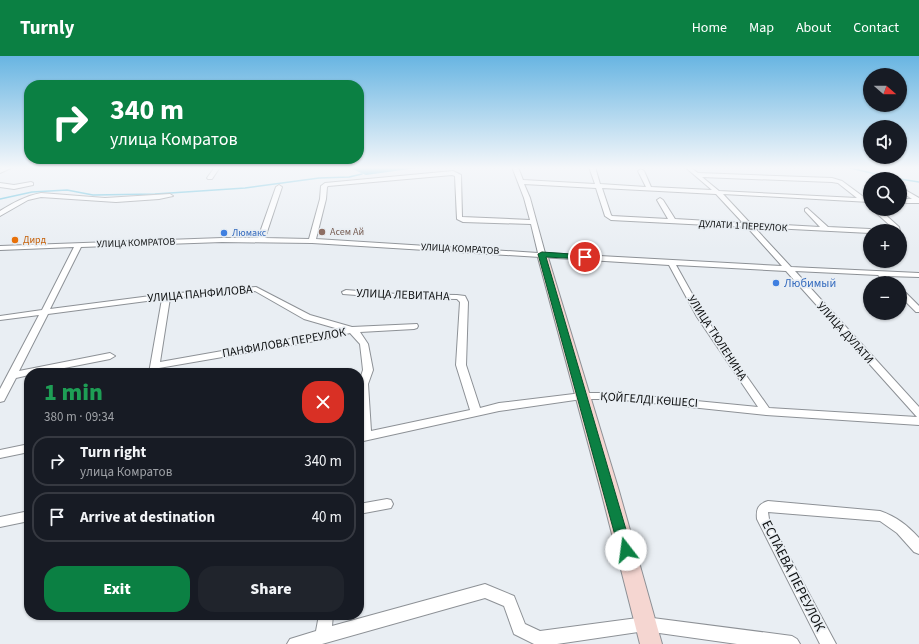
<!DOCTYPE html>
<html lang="en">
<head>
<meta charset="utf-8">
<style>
	:root { --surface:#171b24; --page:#20242c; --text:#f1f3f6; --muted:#9ea1a6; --line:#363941; --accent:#0b8043 }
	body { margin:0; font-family:"Source Sans 3",sans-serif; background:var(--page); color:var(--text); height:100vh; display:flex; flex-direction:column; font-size:15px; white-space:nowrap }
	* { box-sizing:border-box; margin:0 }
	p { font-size:13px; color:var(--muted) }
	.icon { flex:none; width:22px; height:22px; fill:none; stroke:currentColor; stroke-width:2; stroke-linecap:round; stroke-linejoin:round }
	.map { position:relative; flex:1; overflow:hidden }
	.side { position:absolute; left:24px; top:312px; width:340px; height:252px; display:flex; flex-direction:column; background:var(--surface); border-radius:16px; box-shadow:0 1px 3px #0004 }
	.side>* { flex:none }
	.banner { position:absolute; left:24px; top:24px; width:340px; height:84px; border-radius:16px; box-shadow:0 1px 3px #0004; background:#0b8043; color:#fff; overflow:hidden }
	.needle { width:26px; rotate:110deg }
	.buttons { position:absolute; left:863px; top:12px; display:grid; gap:8px }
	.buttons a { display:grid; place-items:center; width:44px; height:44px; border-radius:50%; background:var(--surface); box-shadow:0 1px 3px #0004; font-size:20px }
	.pin { position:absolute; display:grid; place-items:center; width:34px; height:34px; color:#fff; margin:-17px; border:2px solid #fff; border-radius:50%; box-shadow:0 1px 4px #0007 }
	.me { position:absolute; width:44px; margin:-22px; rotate:345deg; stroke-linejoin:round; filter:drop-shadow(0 0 3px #0008) }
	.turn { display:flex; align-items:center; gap:14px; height:84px; padding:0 20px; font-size:18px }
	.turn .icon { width:52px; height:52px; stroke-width:2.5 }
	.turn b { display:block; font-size:28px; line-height:34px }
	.round { display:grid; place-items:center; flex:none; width:42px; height:42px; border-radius:16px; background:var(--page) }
	.head { display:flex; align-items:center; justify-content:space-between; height:68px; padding:0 20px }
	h1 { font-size:24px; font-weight:800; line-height:30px; color:#1e9e55 }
	.action { display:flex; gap:8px; margin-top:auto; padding:8px 20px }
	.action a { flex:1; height:46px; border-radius:16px; background:var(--accent); color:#fff; font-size:16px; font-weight:800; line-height:46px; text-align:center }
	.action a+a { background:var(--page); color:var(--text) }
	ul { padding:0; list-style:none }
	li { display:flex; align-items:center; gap:12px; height:50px; margin:0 8px 6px; padding:0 12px; border:2px solid var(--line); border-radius:16px }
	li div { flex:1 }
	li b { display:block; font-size:15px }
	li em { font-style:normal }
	header { display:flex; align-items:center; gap:24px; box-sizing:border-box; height:56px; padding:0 20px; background:var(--accent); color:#fff }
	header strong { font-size:19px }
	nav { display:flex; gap:22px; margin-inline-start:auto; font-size:14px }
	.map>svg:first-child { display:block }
</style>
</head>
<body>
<header>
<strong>Turnly</strong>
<nav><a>Home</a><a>Map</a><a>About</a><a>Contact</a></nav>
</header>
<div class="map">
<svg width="919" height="588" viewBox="0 0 919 588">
	<rect width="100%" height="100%" fill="#e9eef3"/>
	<path fill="#49b6d8" d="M353,111H424L366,119L352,113Z"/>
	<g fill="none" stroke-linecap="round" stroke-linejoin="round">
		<path stroke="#49b6d8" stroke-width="1.5" d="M846,111L897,123
			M900,123L919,126
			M0,143L32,136L67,134L93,139L155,138L245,132L319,122L349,121L362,118"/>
		<g stroke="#8d9196" stroke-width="2">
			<path id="street" d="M6,111H13L0,117V113Z
				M215,111H220L212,123H208L207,122Z
				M512,111H518L523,124L595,128L589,111H595L600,128L646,131L638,115L641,113L644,115L651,131L712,134L685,111H690L698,117L832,122L842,125L865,142H870V146L723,138L750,167L820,171L805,155V153L807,152L828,171L870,173L873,175H870V177L754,171L791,211L919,217V221L887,220L894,227H886L878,219L795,215L919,351V369L766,359L614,343H582L499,355L359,386V378H360L359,326L363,314L362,305L360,288L350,277L327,283L159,312V317H149L162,243L48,258L19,315L110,297L115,300L110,303L39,317H29V319L16,322L4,345L0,346V333L39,259L0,264V260L42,254L74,191L0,194V190L222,182H258L276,131L279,129L282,131L265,182L309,183L320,143L321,130L325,127L453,115L461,119L462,161L530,164L524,142ZM452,119L455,120L457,163L463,166L531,168L538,197L316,183L326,143L327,131L328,130ZM702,121L832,126L838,127L857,142L719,135ZM524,128L596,132L605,160L611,164L747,171L782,210L545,197L530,142ZM602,132L716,138L743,167L675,163L663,144L660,142L657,144L668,163L612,160L611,159ZM222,186L312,187L669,209L697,261L758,351L614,337H582L499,347L480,352L466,309L468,246L465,240L457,239L397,238L346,234L342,236L343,238L397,242L457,243L460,246L456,309L470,354L371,375L368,328L373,314L368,288L360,276L414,273L417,272L418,270L417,268L352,271L310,259L256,231L166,238L50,253L81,191ZM676,209L786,215L917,361L769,352L705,261ZM255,235L304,263L342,274L160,306L170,242Z
				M31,126L33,127V129L14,133L0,131V127L14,129Z
				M900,131L919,142V147H900V143H912L900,135Z
				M41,137L105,142L170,138L173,140L159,143L116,146L41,141L28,144L0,160V155C13,147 25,140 41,137Z
				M872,153H879L899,171L900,175H890L894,173Z
				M900,234H903L919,250V256H916L900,240Z
				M29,388V396L0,402V394Z
				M387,443L391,444L393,448L391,452L359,458V448Z
				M768,445L880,455C897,461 907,469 919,482V498L914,496L897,477L880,465L768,456L769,463L836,588H820L757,463C756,453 758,448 768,445Z
				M29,455V465L0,471V461Z
				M485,528L514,540L525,568L540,575L645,561L792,580L797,583L800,588H737L645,575L557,588H534L514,578L504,550L485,542L322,588H287L290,583L316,575L319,559H333L332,570Z"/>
		</g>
		<g stroke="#8d9196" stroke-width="2">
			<path id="secondary" d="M542,195L547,198L619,435L662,588H640L601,435L537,198Z"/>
		</g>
		<use href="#street" fill="#fff" fill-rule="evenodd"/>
		<use href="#secondary" fill="#f5d6d1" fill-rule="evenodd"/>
	</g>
	<linearGradient id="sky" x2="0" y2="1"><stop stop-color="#68b5e2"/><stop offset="0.58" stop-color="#f5f7fa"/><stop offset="1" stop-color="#f5f7fa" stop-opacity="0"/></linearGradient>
	<rect width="919" height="193" fill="url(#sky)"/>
	<path fill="#0b8043" stroke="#07532c" d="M542,196L585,199L589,201L585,203L546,201L632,494L630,499L626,500L621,499L619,494L538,198Z"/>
	<circle fill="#8d6e63" stroke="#e9eef3" stroke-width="1.5" cx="322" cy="176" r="4"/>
	<g fill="#3f7fe0" stroke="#e9eef3" stroke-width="1.5">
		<circle cx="224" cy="177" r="4"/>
		<circle cx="776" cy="227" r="4"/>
	</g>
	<circle fill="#e8710a" stroke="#e9eef3" stroke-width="1.5" cx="15" cy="184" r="4"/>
	<g text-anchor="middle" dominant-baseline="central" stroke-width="3.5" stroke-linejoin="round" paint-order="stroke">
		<g font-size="10" fill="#0e1011" stroke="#e9eef3">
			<text transform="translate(743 170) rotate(3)">ДУЛАТИ 1 ПЕРЕУЛОК</text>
			<text transform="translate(136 187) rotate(-2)">УЛИЦА КОМРАТОВ</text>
			<text transform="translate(460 193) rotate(3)">УЛИЦА КОМРАТОВ</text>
		</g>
		<g font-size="10" fill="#785e54" stroke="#e9eef3" text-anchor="start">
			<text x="330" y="176">Асем Ай</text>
		</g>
		<g font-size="10" fill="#366cbe" stroke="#e9eef3" text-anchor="start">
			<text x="232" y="177">Люмакс</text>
		</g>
		<g font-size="10" fill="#c56008" stroke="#e9eef3" text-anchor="start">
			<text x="23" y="184">Дирд</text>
		</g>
		<g font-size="12" fill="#366cbe" stroke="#e9eef3" text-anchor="start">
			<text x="784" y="227">Любимый</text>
		</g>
		<g font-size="12" fill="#0e1011" stroke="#e9eef3">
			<text transform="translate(200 238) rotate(-5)">УЛИЦА ПАНФИЛОВА</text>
			<text transform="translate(403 239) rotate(2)">УЛИЦА ЛЕВИТАНА</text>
			<text transform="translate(845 277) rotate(48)">УЛИЦА ДУЛАТИ</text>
			<text transform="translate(717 282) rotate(57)">УЛИЦА ТЮЛЕНИНА</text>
			<text transform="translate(284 287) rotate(-10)">ПАНФИЛОВА ПЕРЕУЛОК</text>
			<text transform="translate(649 344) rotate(4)">ҚОЙГЕЛДІ КӨШЕСІ</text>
		</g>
		<g font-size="14" fill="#0e1011" stroke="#e9eef3">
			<text transform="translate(793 520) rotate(63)">ЕСПАЕВА ПЕРЕУЛОК</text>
		</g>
	</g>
</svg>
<div class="buttons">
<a><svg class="needle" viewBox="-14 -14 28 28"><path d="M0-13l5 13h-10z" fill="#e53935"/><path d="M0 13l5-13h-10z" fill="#9ea1a6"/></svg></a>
<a><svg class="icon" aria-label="sound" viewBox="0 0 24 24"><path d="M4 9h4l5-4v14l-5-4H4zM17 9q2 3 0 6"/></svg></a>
<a><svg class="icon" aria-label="search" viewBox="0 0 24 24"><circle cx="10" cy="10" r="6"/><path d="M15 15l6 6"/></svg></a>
<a>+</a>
<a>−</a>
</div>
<div class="pin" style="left:585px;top:201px;background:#d93025"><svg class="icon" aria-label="arrive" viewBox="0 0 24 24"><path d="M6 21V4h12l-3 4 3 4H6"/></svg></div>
<svg class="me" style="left:626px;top:494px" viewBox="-20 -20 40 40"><circle r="19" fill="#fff"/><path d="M0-13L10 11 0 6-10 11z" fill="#0b8043"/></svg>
<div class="banner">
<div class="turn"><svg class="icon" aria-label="right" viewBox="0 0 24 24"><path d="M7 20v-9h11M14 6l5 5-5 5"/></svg><div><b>340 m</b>улица Комратов</div></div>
</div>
<section class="side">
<div class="head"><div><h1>1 min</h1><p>380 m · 09:34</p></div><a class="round" style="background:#d93025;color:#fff"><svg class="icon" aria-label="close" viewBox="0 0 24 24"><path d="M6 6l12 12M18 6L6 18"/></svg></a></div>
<ul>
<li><svg class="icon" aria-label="right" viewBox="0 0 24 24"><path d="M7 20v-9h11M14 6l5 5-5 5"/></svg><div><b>Turn right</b><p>улица Комратов</p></div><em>340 m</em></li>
<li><svg class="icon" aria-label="arrive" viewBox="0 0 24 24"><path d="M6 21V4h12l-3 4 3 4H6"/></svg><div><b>Arrive at destination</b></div><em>40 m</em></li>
</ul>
<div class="action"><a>Exit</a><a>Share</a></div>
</section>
</div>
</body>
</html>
